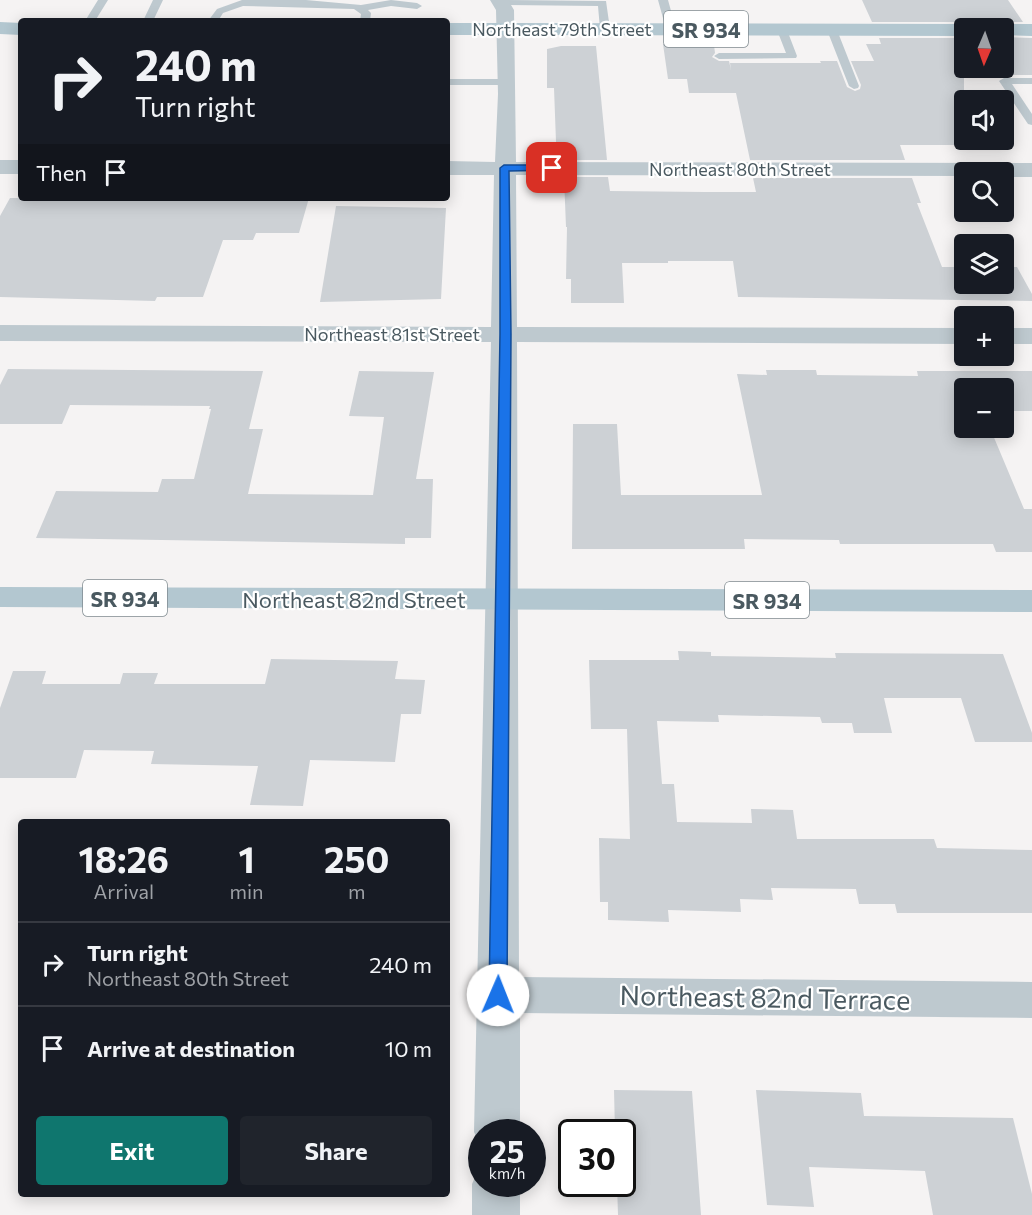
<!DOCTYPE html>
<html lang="en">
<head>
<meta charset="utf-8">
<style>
	:root { --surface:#171b24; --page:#20242c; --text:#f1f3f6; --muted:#9ea1a6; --line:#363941; --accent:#0f766e }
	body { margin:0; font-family:Commissioner,sans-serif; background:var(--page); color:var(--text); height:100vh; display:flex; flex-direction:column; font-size:22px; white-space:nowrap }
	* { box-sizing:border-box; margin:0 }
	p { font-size:20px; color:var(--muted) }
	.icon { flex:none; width:33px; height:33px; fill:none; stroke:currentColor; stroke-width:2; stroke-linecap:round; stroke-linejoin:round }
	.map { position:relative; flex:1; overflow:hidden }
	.panel { position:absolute; left:18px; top:819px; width:432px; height:378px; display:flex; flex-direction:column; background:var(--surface); border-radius:6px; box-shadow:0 3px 15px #0003 }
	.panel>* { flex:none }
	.guide { position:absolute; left:18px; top:18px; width:432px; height:183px; border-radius:6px; box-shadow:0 3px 15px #0003; background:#171b24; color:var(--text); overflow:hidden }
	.needle { width:39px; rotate:182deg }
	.fabs { position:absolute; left:954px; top:18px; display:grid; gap:12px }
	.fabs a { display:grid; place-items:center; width:60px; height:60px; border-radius:6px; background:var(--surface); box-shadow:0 3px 15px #0003; font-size:30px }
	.speed { position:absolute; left:468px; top:1119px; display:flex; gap:12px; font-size:30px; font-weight:700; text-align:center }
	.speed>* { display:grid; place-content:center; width:78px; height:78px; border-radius:50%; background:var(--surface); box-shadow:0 3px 15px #0003; line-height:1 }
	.speed small { font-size:15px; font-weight:400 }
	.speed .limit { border:3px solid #111; border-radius:9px; background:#fff; color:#111 }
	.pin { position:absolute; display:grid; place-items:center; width:51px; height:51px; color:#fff; margin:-26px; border-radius:12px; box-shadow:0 3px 9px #0006 }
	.me { position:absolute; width:66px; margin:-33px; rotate:1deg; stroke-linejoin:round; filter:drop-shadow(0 0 4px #0008) }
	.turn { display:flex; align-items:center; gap:21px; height:126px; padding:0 18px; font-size:27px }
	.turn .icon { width:78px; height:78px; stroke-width:2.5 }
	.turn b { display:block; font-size:42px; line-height:51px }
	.then { display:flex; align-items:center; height:57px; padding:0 18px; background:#0003; gap:12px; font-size:22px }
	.eta { display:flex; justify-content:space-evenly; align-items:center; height:102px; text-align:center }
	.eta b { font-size:36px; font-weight:700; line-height:42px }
	.button { display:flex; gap:12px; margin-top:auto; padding:12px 18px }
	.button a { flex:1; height:69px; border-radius:6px; background:var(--accent); color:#fff; font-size:24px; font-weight:700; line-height:69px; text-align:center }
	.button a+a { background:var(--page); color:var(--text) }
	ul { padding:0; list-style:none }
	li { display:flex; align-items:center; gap:18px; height:84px; padding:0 18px; border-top:2px solid var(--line) }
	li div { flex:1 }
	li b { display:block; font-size:22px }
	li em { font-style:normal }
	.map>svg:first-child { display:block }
</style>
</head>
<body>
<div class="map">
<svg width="1032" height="1215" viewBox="0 0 1032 1215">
	<rect width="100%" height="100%" fill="#f5f3f3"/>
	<path fill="#cdd1d5" d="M862,0H1008L1023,22H1004L994,28H974L964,22H872Z
		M1004,37L1032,38V75H964V145H900L905,160H750L736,93H689L687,79H668L663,44L714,45L715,53L712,57L719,61H729L731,70L730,63H821L820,61H837L847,87L855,91L860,89L861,85L851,61H874L866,44H881L879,38H964V68H1004Z
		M561,46H596L607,160H563V142H556L554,88H547V49Z
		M564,177H608L610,191L705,192H756L753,178H912L921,203H917L942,267H964V284H1004V267H1017L1032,294V301L738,297L733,261H668V263H622L624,303H571V279H566L567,227H566Z
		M10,198H309L299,233H256L253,240H223L203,297H157L155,301L0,297V216Z
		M336,206L446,208L441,299L320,302Z
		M8,369L263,371L249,429H263L248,494L373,495L384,417L349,416L359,371L434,372L416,479H433L431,538H405V544L36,538L56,491L158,492L162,479H194L211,409H209L210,406L70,405L62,424H0V385Z
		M766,370H816L817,375L918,376L917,371H1032V411H1004L1006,415H1004V388H964V428H990L1024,509H1032V552H996L993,544H840L839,540L744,539L745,549H572L573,424H617L621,495H762L737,374L767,375Z
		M678,651L711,652V656L836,658L835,653L1003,654L1032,733V742H975L961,698H884L892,733H854L852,723H822L820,717L718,715L719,722L657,721L662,784H674L677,822L752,823L751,809L793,810L797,839H934L937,848L1032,850V913H897L895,904H859L856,889L771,888L773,900L740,899L741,912L668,910L669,922L608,920V902H600L599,838L630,839L627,729H591L589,660H679Z
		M271,659L398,661L395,679L425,680L421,714H401L395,762L310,760L303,806L250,805L258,766L151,764L154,751L84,750L76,778H0V708L13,671H46L42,684H120L123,673H158L154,684H265Z
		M614,1090L692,1091L701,1215H618L617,1184H622V1132H615Z
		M756,1090L861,1093L864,1116L1013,1118L1032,1194V1215H933L925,1171L809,1167L814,1207L767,1205Z"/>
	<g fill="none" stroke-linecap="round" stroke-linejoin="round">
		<path fill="#bec9cf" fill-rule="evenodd" d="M98,0H108L95,21H85Z
			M153,0H163L153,21H143Z
			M242,0H306L361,5L391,0L417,3L422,6L417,9L391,6L368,10L371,13L370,21H360L361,14L354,9L243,6L223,13L218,21H208L217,9Z
			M502,0L606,1L610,29L605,32L600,29L598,6L499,5V1Z
			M658,0H668L676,29L675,31L666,29Z
			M782,27L787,30L797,56L796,58L719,59L714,56L719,53H786L777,30Z
			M832,27L837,30L859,86L858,88L854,89L849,86L827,30Z
			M1004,78H1032V84H1012L1032,114V125L1028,124L999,81Z
			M447,79H506L511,82L506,85H447Z"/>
		<path fill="#bec9cf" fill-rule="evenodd" d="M490,0H508L514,10L516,162L1032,163V177H1004V172H964V176L516,175L517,327L964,328V344L517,342L519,977L1032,982V1018L520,1013V1132H482L481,1147L474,1132L491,342L0,341V325L491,327L494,175H447V161L495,162L498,94L496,10Z
			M0,160H21V174H0Z
			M1004,328H1032V344H1004Z
			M479,1168H482V1184H520V1215H472V1184Z"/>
		<path fill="#b3c7d0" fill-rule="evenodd" d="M0,22L21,23V35L0,34Z
			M447,23L964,24L972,28H964V36L447,35Z
			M1004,24H1032V36L1004,35V28H996Z
			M0,587L1032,590V612L0,607Z"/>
	</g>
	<path fill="#1a73e8" stroke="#114b97" stroke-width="1.5" d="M552,165L556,166V170L509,171L511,334L507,995L504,1000L498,1002L491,1000L489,995L500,334V168L504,165Z"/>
	<g text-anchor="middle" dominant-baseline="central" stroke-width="4.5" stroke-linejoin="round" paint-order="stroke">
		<g font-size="18" fill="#4a5960" stroke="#fff">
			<text x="562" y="29">Northeast 79th Street</text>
			<text x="740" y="169">Northeast 80th Street</text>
			<text x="392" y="334">Northeast 81st Street</text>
		</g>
		<g fill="#fff" stroke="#808b90" stroke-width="1.5">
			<rect x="664" y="11" width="84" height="36" rx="4.5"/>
			<rect x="83" y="580" width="84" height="36" rx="4.5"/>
			<rect x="725" y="582" width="84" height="36" rx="4.5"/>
		</g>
		<g font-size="21" font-weight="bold" fill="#4a5960">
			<text x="706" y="29">SR 934</text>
			<text x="125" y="598">SR 934</text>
			<text x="767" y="600">SR 934</text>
		</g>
		<g font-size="22" fill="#4a5960" stroke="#fff">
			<text x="354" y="599">Northeast 82nd Street</text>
		</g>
		<g font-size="27" fill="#4a5960" stroke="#fff">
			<text transform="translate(765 997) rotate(1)">Northeast 82nd Terrace</text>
		</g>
	</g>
</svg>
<div class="fabs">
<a><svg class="needle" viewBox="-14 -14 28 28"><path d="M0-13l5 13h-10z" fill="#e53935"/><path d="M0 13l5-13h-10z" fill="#9ea1a6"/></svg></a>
<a><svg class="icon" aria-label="sound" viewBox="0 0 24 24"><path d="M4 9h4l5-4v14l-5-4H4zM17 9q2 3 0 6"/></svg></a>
<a><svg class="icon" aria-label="search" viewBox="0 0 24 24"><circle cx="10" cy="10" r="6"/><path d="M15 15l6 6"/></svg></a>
<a><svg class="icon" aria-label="layers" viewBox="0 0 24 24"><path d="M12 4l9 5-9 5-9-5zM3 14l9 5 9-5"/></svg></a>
<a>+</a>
<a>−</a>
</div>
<div class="speed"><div>25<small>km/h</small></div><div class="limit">30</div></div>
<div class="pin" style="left:552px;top:168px;background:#d93025"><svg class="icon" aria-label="arrive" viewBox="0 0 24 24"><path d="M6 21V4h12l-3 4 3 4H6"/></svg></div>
<svg class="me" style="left:498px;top:995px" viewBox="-20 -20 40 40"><circle r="19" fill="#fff"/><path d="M0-13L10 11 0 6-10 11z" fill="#1a73e8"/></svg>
<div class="guide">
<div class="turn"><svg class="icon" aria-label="right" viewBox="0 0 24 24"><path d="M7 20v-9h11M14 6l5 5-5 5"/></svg><div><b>240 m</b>Turn right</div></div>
<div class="then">Then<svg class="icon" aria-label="arrive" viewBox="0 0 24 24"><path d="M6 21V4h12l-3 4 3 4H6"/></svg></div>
</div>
<section class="panel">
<div class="eta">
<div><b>18:26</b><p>Arrival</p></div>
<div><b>1</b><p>min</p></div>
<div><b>250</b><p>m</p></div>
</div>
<ul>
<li><svg class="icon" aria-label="right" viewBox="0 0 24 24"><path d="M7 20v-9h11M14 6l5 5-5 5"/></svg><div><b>Turn right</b><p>Northeast 80th Street</p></div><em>240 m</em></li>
<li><svg class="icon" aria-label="arrive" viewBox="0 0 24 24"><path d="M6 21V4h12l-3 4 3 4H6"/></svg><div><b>Arrive at destination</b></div><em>10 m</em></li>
</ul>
<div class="button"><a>Exit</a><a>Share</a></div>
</section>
</div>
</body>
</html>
